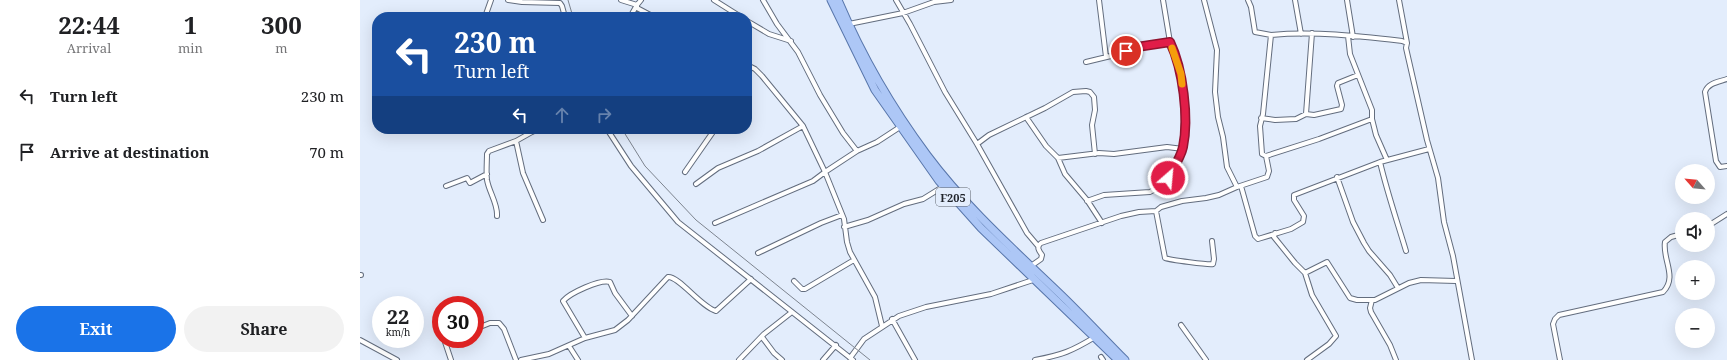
<!DOCTYPE html>
<html lang="en">
<head>
<meta charset="utf-8">
<style>
	:root { --surface:#fff; --page:#f2f2f2; --text:#202124; --muted:#757577; --accent:#1a73e8 }
	body { margin:0; font-family:"Noto Serif",serif; background:var(--page); color:var(--text); height:100vh; display:flex; flex-direction:column; font-size:15px; white-space:nowrap }
	* { box-sizing:border-box; margin:0 }
	p { font-size:13px; color:var(--muted) }
	.icon { flex:none; width:22px; height:22px; fill:none; stroke:currentColor; stroke-width:2; stroke-linecap:round; stroke-linejoin:round }
	.map { position:relative; flex:1; overflow:hidden }
	.drawer { display:flex; flex-direction:column; background:var(--surface); width:360px }
	.drawer>* { flex:none }
	.top-card { position:absolute; left:12px; top:12px; width:380px; height:122px; border-radius:16px; box-shadow:0 4px 16px #0002; background:#1a4fa0; color:#fff; overflow:hidden }
	.needle { width:26px; rotate:297deg }
	.fabs { position:absolute; left:1315px; top:164px; display:grid; gap:8px }
	.fabs a { display:grid; place-items:center; width:40px; height:40px; border-radius:50%; background:var(--surface); box-shadow:0 4px 16px #0002; font-size:20px }
	.speed { position:absolute; left:12px; top:296px; display:flex; gap:8px; font-size:20px; font-weight:700; text-align:center }
	.speed>* { display:grid; place-content:center; width:52px; height:52px; border-radius:50%; background:var(--surface); box-shadow:0 4px 16px #0002; line-height:1 }
	.speed small { font-size:10px; font-weight:400 }
	.speed .limit { border:6px solid #d22; background:#fff; color:#111 }
	.pin { position:absolute; display:grid; place-items:center; width:34px; height:34px; color:#fff; margin:-17px; border:2px solid #fff; border-radius:50%; box-shadow:0 1px 4px #0007 }
	.me { position:absolute; width:44px; margin:-22px; rotate:27deg; stroke-linejoin:round; filter:drop-shadow(0 0 3px #0008) }
	.turn { display:flex; align-items:center; gap:14px; height:84px; padding:0 16px; font-size:18px }
	.turn .icon { width:52px; height:52px; stroke-width:2.5 }
	.turn b { display:block; font-size:28px; line-height:34px }
	.lanes { display:flex; align-items:center; height:38px; padding:0 16px; background:#0003; justify-content:center; gap:20px; direction:ltr }
	.lanes .off { opacity:.35 }
	.eta { display:flex; justify-content:space-evenly; align-items:center; height:68px; text-align:center }
	.eta b { font-size:24px; font-weight:700; line-height:28px }
	.primary-button { display:flex; gap:8px; margin-top:auto; padding:8px 16px }
	.primary-button a { flex:1; height:46px; border-radius:24px; background:var(--accent); color:#fff; font-size:16px; font-weight:700; line-height:46px; text-align:center }
	.primary-button a+a { background:var(--page); color:var(--text) }
	ul { padding:0; list-style:none }
	li { display:flex; align-items:center; gap:12px; height:56px; padding:0 16px }
	li div { flex:1 }
	li b { display:block; font-size:15px }
	li em { font-style:normal }
	main { display:flex; flex:1; min-height:0 }
	.map>svg:first-child { display:block }
</style>
</head>
<body>
<main>
<section class="drawer">
<div class="eta">
<div><b>22:44</b><p>Arrival</p></div>
<div><b>1</b><p>min</p></div>
<div><b>300</b><p>m</p></div>
</div>
<ul>
<li><svg class="icon" aria-label="left" viewBox="0 0 24 24"><path d="M17 20v-9H6M10 6l-5 5 5 5"/></svg><div><b>Turn left</b></div><em>230 m</em></li>
<li><svg class="icon" aria-label="arrive" viewBox="0 0 24 24"><path d="M6 21V4h12l-3 4 3 4H6"/></svg><div><b>Arrive at destination</b></div><em>70 m</em></li>
</ul>
<div class="primary-button"><a>Exit</a><a>Share</a></div>
</section>
<div class="map">
<svg width="1367" height="360" viewBox="0 0 1367 360">
	<rect width="100%" height="100%" fill="#e3edfc"/>
	<g fill="none" stroke-linecap="round" stroke-linejoin="round">
		<g stroke="#636d7e" stroke-width="6">
			<path id="minor" d="M148,0L162,2L200,3L202,6L205,17
				M261,0L277,5L270,17
				M281,0L277,5V8L294,17
				M354,0L381,17
				M403,0L417,24L438,52L460,95L483,133L497,151L517,142L540,127
				M536,0L550,24L585,92L617,144L667,233L678,246
				M739,0L746,57
				M844,0L857,50L855,92L858,117L863,137L867,167L877,187
				M888,0L891,7L895,32L911,35
				M935,0L941,34
				M987,0L993,37
				M1039,0L1047,43
				M125,17L131,0
				M387,21L409,34L431,41
				M489,24L543,13L574,2L591,0
				M726,62L755,55L777,47L810,42
				M387,65L395,69L402,76L443,126L465,172L497,151
				M1367,79C1358,82 1348,83 1345,92L1356,161L1360,167L1367,166
				M946,114L952,33
				M666,117L686,146L698,158L705,174L727,200L742,223
				M901,118L915,120L936,119L946,114L954,115L981,109L982,105L977,86L978,83L998,75
				M1012,119L1016,135L1027,160
				M170,129L172,132L178,129
				M247,129L271,166L318,222L493,360
				M296,130L297,129
				M172,132L156,141L163,173L183,220
				M617,144L629,135L685,108L713,92L726,91L730,92L734,97L735,110L732,125L735,154
				M906,156L959,139L1012,119V110L990,54L988,36
				M698,158L739,153L754,154L807,147L823,149
				M1020,162C1027,192 1037,221 1046,251
				M325,172L355,129
				M977,177L993,222L1004,243L1009,251L1030,275L1038,288
				M336,184L358,168L398,151L443,126
				M86,186L107,178L110,183L127,174
				M881,186L895,236L898,239L931,229L943,222L944,216L934,200V195L1020,162L1069,149
				M727,201L744,195L790,192L799,187L808,178L823,149L824,116L821,74L810,42L803,0
				M796,211L805,258C810,260 849,265 853,264L854,259L852,241
				M137,216C138,204 129,192 127,180C126,172 127,162 127,154L129,151L156,141
				M355,223L453,181L465,172L484,219L487,242L490,252L515,297L522,326
				M1348,226L1367,214
				M484,227L508,220L544,204L563,199L584,186
				M915,233L914,237L935,263L945,273L952,295L976,336L969,344L947,360
				M398,253L461,223L482,215
				M671,266L681,259L682,255C679,251 676,247 681,243L761,216L779,212L796,211L801,207L822,201L846,198L859,195L877,187L907,177L909,171L906,156L902,154L900,126L903,114L911,35C955,31 998,36 1042,41L1047,43L1046,48L1067,140L1078,178L1084,222L1093,256L1112,360
				M945,273L967,262L990,298L997,300H1012
				M0,275H1
				M434,281L442,289H445L494,260
				M532,319L555,360
				M821,325L846,360
				M115,329L130,323H139L144,329L156,360
				M402,337L414,353L422,360
				M225,338L203,301C210,293 240,279 250,282L255,293L272,316
				M84,339L91,360
				M0,340L37,360
				M209,346L218,360
				M741,357L743,360
				M490,358L504,339L539,316L566,307L631,294L673,280
				M161,360L189,354L225,338L255,330L268,320L308,277C319,276 341,307 356,311L391,279
				M379,360L404,334L432,312
				M463,360L476,345
				M675,360C702,355 712,351 735,337
				M1036,360L1030,345L1011,312L1010,308L1012,300H1015L1049,283L1061,280L1096,281
				M1200,360L1193,324L1195,319L1199,315L1303,292C1318,277 1302,259 1305,242L1311,237L1322,234"/>
		</g>
		<g stroke="#5876ab" stroke-width="9">
			<path id="primary" d="M471,0L515,90L579,181L621,228L758,360
				M478,0C501,54 532,108 567,155C605,206 653,249 699,293C722,315 743,338 765,360"/>
		</g>
		<use href="#minor" stroke="#fff" stroke-width="4"/>
		<use href="#primary" stroke="#adc7f6" stroke-width="7"/>
		<path stroke="#7d848f" stroke-width="1" d="M208,0L213,17
			M262,129L285,166L336,220L510,360"/>
	</g>
	<g fill="none" stroke-linecap="round" stroke-linejoin="round">
		<g stroke="#92132f" stroke-width="10">
			<path id="route" d="M766,51L777,47L810,42C823,69 829,118 823,147C821,157 813,169 808,178"/>
		</g>
		<use href="#route" stroke="#e11d48" stroke-width="7"/>
		<path stroke="#f59e0b" stroke-width="7" d="M812,48L821,74L822,84"/>
	</g>
	<g text-anchor="middle" dominant-baseline="central" stroke-width="4" stroke-linejoin="round" paint-order="stroke">
		<rect fill="#e3edfc" stroke="#5a6069" stroke-width="1" x="576" y="188" width="34" height="18" rx="3"/>
		<g font-size="11" font-weight="bold" fill="#1f232a">
			<text x="593" y="197">F205</text>
		</g>
	</g>
</svg>
<div class="fabs">
<a><svg class="needle" viewBox="-14 -14 28 28"><path d="M0-13l5 13h-10z" fill="#e53935"/><path d="M0 13l5-13h-10z" fill="#757577"/></svg></a>
<a><svg class="icon" aria-label="sound" viewBox="0 0 24 24"><path d="M4 9h4l5-4v14l-5-4H4zM17 9q2 3 0 6"/></svg></a>
<a>+</a>
<a>−</a>
</div>
<div class="speed"><div>22<small>km/h</small></div><div class="limit">30</div></div>
<div class="pin" style="left:766px;top:51px;background:#d93025"><svg class="icon" aria-label="arrive" viewBox="0 0 24 24"><path d="M6 21V4h12l-3 4 3 4H6"/></svg></div>
<svg class="me" style="left:808px;top:178px" viewBox="-20 -20 40 40"><circle r="17" fill="#e11d48" stroke="#fff" stroke-width="3"/><path d="M0-11L8 9 0 5-8 9z" fill="#fff"/></svg>
<div class="top-card">
<div class="turn"><svg class="icon" aria-label="left" viewBox="0 0 24 24"><path d="M17 20v-9H6M10 6l-5 5 5 5"/></svg><div><b>230 m</b>Turn left</div></div>
<div class="lanes"><svg class="icon" aria-label="left" viewBox="0 0 24 24"><path d="M17 20v-9H6M10 6l-5 5 5 5"/></svg><svg class="icon off" aria-label="ahead" viewBox="0 0 24 24"><path d="M12 20V5M6 11l6-6 6 6"/></svg><svg class="icon off" aria-label="right" viewBox="0 0 24 24"><path d="M7 20v-9h11M14 6l5 5-5 5"/></svg></div>
</div>
</div>
</main>
</body>
</html>
